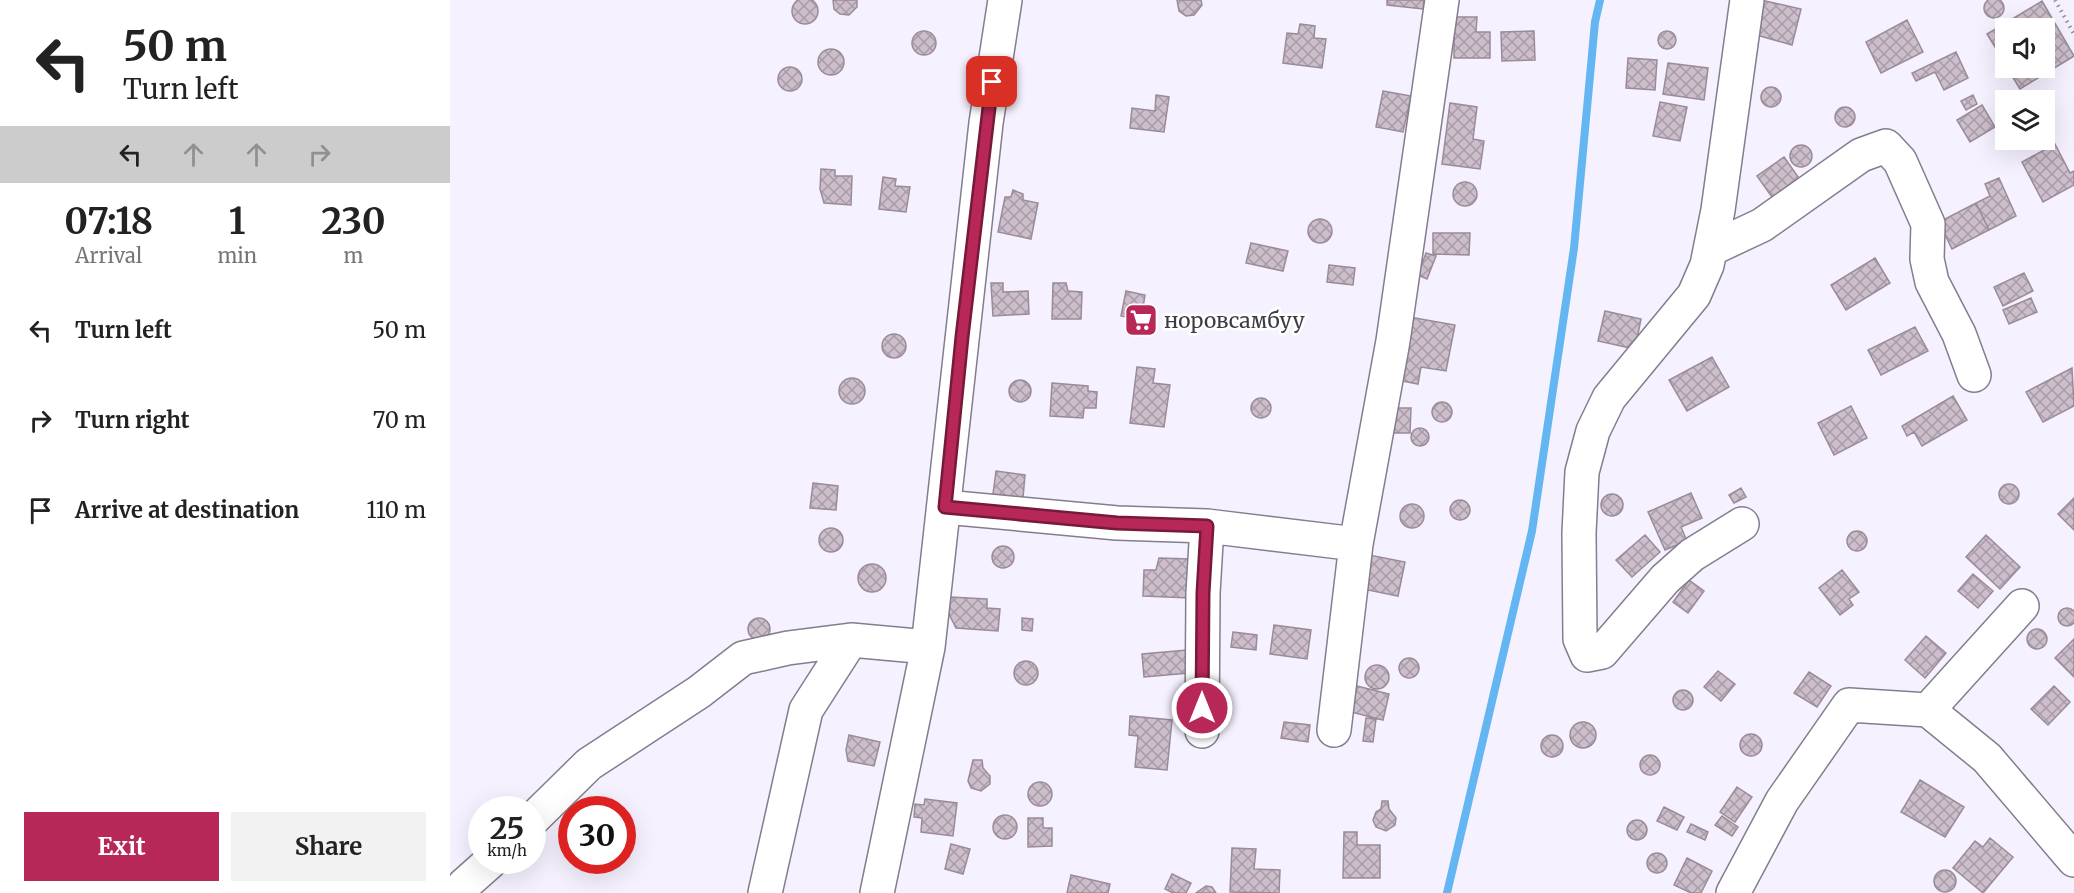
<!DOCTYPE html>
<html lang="en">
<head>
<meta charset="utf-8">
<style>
	:root { --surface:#fff; --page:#f2f2f2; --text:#222; --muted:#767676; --accent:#b72858 }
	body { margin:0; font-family:Merriweather,serif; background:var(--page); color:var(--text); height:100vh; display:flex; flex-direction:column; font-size:22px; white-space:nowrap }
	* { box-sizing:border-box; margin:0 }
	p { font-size:20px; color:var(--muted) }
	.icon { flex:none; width:33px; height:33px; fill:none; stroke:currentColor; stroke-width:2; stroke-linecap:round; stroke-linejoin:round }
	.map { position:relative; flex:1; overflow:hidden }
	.details { display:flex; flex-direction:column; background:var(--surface); width:450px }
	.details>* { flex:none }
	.banner { background:#fff; color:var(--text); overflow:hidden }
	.buttons { position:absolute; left:1545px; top:18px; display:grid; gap:12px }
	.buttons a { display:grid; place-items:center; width:60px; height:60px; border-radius:0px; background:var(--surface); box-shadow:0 6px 24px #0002; font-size:30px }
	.speed { position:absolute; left:18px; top:796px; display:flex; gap:12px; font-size:30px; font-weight:700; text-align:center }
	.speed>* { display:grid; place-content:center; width:78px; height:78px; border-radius:50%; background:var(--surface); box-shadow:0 6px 24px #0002; line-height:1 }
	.speed small { font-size:15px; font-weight:400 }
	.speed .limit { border:9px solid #d22; background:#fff; color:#111 }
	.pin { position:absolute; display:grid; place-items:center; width:51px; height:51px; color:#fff; margin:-26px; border-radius:12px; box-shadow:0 3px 9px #0006 }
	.me { position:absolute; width:66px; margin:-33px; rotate:0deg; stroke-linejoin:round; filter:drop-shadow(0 0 4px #0008) }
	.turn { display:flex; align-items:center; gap:21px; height:126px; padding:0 24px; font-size:27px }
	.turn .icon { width:78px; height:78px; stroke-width:2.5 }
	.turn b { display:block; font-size:42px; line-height:51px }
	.lanes { display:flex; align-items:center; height:57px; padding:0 24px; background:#0003; justify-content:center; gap:30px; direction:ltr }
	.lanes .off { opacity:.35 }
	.eta { display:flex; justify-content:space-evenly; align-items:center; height:102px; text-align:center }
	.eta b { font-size:36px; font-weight:700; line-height:42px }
	.button { display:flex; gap:12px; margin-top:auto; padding:12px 24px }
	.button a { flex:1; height:69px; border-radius:0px; background:var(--accent); color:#fff; font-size:24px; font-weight:700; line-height:69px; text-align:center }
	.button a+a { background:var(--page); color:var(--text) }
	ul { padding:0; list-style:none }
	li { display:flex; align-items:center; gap:18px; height:90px; padding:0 24px }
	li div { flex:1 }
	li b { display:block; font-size:22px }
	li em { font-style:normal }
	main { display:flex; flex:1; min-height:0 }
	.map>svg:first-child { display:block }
</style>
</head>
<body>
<main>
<section class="details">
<div class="banner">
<div class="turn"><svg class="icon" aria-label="left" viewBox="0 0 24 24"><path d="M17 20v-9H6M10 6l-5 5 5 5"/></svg><div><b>50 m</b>Turn left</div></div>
<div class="lanes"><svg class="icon" aria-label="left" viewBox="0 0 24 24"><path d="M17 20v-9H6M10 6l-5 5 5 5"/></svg><svg class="icon off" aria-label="ahead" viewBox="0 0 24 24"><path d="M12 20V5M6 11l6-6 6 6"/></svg><svg class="icon off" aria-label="ahead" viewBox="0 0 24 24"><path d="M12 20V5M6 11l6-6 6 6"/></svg><svg class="icon off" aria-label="right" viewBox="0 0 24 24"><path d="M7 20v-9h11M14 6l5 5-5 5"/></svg></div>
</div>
<div class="eta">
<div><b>07:18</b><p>Arrival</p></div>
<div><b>1</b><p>min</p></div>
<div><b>230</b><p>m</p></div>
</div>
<ul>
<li><svg class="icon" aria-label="left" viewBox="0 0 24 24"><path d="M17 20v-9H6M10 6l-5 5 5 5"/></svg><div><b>Turn left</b></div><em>50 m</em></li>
<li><svg class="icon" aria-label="right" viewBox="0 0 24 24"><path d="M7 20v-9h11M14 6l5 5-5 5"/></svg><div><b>Turn right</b></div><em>70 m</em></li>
<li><svg class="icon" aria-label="arrive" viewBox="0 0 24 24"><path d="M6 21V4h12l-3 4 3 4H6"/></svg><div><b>Arrive at destination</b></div><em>110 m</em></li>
</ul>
<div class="button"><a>Exit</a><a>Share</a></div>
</section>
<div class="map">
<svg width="1624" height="893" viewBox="0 0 1624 893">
	<defs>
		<pattern id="building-cross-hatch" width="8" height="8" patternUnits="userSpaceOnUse" patternTransform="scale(1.5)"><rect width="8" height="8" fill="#cdbecb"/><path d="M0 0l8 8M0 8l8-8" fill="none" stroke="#a89ca6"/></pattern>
	</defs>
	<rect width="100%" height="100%" fill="#f6f1ff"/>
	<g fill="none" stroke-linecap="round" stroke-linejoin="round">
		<path stroke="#63b6f1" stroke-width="8" d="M997,893L1082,531L1124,248L1145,22L1150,0"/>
	</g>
	<path fill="url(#building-cross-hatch)" stroke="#9a8b98" stroke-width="1.5" d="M1534 8a10 10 0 1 1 20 0a10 10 0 1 1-20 0Z
		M342 11a13 13 0 1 1 26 0a13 13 0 1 1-26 0Z
		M383,0H407V7L399,15L390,14L384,9Z
		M727,0H751L752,5L744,15L736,16L729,11Z
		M937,0H974L973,9L937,5Z
		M1311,0L1351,9L1342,45L1303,34Z
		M1592,1L1624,56L1570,89L1557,68H1594V28H1556V65L1537,34Z
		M1004,17H1027L1026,32H1040V58H1004Z
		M1457,20L1473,52L1431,73L1416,42Z
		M850,24L865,26L864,38L876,39L872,68L833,63L837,33L848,34Z
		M1208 40a9 9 0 1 1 18 0a9 9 0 1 1-18 0Z
		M1084,31L1085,60L1052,61L1051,32Z
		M462 43a12 12 0 1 1 24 0a12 12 0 1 1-24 0Z
		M368 62a13 13 0 1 1 26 0a13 13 0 1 1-26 0Z
		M1506,52L1518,78L1494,90L1485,72L1466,81L1462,73Z
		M1178,58L1207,60L1205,90L1176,88Z
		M1218,63L1258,68L1254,100L1213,94Z
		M328 79a12 12 0 1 1 24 0a12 12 0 1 1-24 0Z
		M1311 97a10 10 0 1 1 20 0a10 10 0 1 1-20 0Z
		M933,91L961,96L953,132L926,127Z
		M706,95L719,97L714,132L680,128L682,108L705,111Z
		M1523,95L1527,104L1516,110L1511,101Z
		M1210,102L1237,107L1230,141L1203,136Z
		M1000,103L1027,107L1023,139L1034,141L1030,169L992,164Z
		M1532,105L1545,127L1520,142L1507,120Z
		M1385 117a10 10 0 1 1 20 0a10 10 0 1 1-20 0Z
		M1605,144L1620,173L1624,171V185L1593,202L1572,162Z
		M1340 156a11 11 0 1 1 22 0a11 11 0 1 1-22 0Z
		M1334,157L1351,181L1324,200L1307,176Z
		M371,169L385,170V176H402L401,205L374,203L370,189Z
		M433,177L446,179L445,186L460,187L456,212L429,209Z
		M1549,178L1566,216L1539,230L1526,203L1540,196L1535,184Z
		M1003 194a12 12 0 1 1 24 0a12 12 0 1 1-24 0Z
		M563,190L573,194V200L588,203L581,239L548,232L555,197H561Z
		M1526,203L1539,230L1502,249L1489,222Z
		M858 231a12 12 0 1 1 24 0a12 12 0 1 1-24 0Z
		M983,233H1020L1019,255L983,254Z
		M801,243L838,251L833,271L796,263Z
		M976,253L986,256L977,279L968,275Z
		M1425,258L1440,283L1396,310L1381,285Z
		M879,265L905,268L903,285L877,282Z
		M1574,273L1583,291L1553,306L1544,287Z
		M541,283H553V292L578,291L579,314L543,316Z
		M603,283H616L618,291L632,292L631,319H602Z
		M676,291L695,295L691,320L671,316Z
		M1581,298L1587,312L1559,324L1553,310Z
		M1155,311L1191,319L1185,349L1148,341Z
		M954,316L1005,325L996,371L971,367L968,384L942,379Z
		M1465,327L1478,351L1431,375L1418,350Z
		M432 346a12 12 0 1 1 24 0a12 12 0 1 1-24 0Z
		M1262,357L1279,387L1237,411L1219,380Z
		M687,367L705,369L703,383L720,385L714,427L680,423Z
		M1622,368L1624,406L1593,422L1576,392Z
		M389 391a13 13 0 1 1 26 0a13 13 0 1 1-26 0Z
		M559 391a11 11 0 1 1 22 0a11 11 0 1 1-22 0Z
		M602,383L638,386V391L647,392L646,408H634L633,418L600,416Z
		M1503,396L1517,420L1472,446L1464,432L1457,436L1452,426Z
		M801 408a10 10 0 1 1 20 0a10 10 0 1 1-20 0Z
		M982 412a10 10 0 1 1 20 0a10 10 0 1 1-20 0Z
		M1401,406L1417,438L1384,455L1368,423Z
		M943,408H961L960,433H943Z
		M961 437a9 9 0 1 1 18 0a9 9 0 1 1-18 0Z
		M546,471L575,475L573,498L543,494Z
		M363,483L388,486L386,510L360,508Z
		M1549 494a10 10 0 1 1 20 0a10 10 0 1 1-20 0Z
		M1291,488L1296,497L1284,503L1279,495Z
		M1241,493L1252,518L1231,527L1237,541L1215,550L1198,512Z
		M1151 505a11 11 0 1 1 22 0a11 11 0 1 1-22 0Z
		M1624,498V530L1608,514Z
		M1000 510a10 10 0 1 1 20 0a10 10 0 1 1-20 0Z
		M950 516a12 12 0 1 1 24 0a12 12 0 1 1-24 0Z
		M369 540a12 12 0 1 1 24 0a12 12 0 1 1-24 0Z
		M1397 541a10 10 0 1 1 20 0a10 10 0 1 1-20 0Z
		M1195,535L1210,552L1182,577L1166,560Z
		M1536,535L1570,567L1550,589L1516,557Z
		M542 557a11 11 0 1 1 22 0a11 11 0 1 1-22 0Z
		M919,555L955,562L948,596L913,589Z
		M709,558L741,559L740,598L693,596L694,570H706Z
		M408 578a14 14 0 1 1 28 0a14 14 0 1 1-28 0Z
		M1392,570L1409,592L1399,599L1403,605L1390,615L1369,588Z
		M1523,574L1543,591L1528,608L1508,591Z
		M1239,580L1254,591L1238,613L1223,602Z
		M500,597L537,599V608L550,609L548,631L506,628L499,614Z
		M1608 617a9 9 0 1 1 18 0a9 9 0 1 1-18 0Z
		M298 629a11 11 0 1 1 22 0a11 11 0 1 1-22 0Z
		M572,618L583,619L582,631L572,630Z
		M824,625L861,630L857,659L820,654Z
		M1577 639a10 10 0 1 1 20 0a10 10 0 1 1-20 0Z
		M783,632L807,635L806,650L781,647Z
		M1476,636L1496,653L1475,678L1455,660Z
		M1624,639V677L1605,658Z
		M737,650L739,673L694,677L692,654Z
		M949 668a10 10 0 1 1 20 0a10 10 0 1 1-20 0Z
		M564 673a12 12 0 1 1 24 0a12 12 0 1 1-24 0Z
		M915 677a12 12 0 1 1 24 0a12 12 0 1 1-24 0Z
		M1268,671L1285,684L1271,701L1254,687Z
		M1359,672L1381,686L1367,707L1344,693Z
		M907,686L939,694L933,720L901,712Z
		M1604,686L1620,702L1598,725L1581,709Z
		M1223 700a10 10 0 1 1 20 0a10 10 0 1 1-20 0Z
		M680,716L722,720L717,770L685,767L688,736L679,735Z
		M916,718L926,719L923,742L913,741Z
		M1120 735a13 13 0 1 1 26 0a13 13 0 1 1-26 0Z
		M834,722L860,725L858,742L831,738Z
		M1290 745a11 11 0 1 1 22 0a11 11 0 1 1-22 0Z
		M399,735L430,742L424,766L398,761L396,750Z
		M1091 746a11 11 0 1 1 22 0a11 11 0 1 1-22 0Z
		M1190 765a10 10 0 1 1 20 0a10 10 0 1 1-20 0Z
		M523,760H532L533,768L540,776V784L531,791L521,788L518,781Z
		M1470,780L1514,807L1495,837L1451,812Z
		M578 794a12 12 0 1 1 24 0a12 12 0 1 1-24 0Z
		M1287,787L1302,797L1285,822L1270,812Z
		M475,799L507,803L503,836L471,832L472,818L464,817L465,804L474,805Z
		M932,801H938L939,809L946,818L945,825L936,831L926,827L923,820L926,812L931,809Z
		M1214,807L1234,817L1227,830L1207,821Z
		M543 827a12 12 0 1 1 24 0a12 12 0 1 1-24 0Z
		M1272,816L1288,827L1282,836L1265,825Z
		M578,818H593V828H602V846L578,847Z
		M1177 830a10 10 0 1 1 20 0a10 10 0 1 1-20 0Z
		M1241,824L1258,832L1255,840L1237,832Z
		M894,832H907V845H930V878H893Z
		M1540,838L1563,857L1533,893L1503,868L1525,841L1533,847Z
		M501,844L520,849L513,874L495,869Z
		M782,848L806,849L804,869L830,870L829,893L780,892Z
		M1197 863a10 10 0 1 1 20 0a10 10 0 1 1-20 0Z
		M1237,858L1262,871L1251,893H1241L1224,885Z
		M1484 881a11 11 0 1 1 22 0a11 11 0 1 1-22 0Z
		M722,874L741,883L736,893H723L715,889Z
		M621,875L660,884L658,893H617Z
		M756,886L762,887L766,893H746Z"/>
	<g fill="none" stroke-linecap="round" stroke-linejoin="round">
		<g stroke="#837d8d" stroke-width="36">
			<path id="minor" d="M1261,249L1312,225L1411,155L1436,146L1450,161L1478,224L1477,259L1482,282L1509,334L1524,375
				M495,507L667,523L757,526L906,544
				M1292,524L1242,555L1215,579L1152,652L1137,655L1130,639L1129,533L1132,472L1143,431L1159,398L1244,295L1257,265L1268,210L1297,0
				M1478,710L1572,606
				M884,730L906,544L943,341L992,0
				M752,731L753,593L757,526
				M82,820L139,764L249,692L293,658L338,648L401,640
				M14,885L41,861
				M315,893L356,710L401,640L478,647
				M427,893L478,647L536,123L555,0
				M1283,893L1332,801L1399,705L1478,710L1537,758L1624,860"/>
		</g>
		<path stroke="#928e98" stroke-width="4" stroke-dasharray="1.5 4.5" stroke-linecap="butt" d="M1605,0L1624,34"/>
		<use href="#minor" stroke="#fff" stroke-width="33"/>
	</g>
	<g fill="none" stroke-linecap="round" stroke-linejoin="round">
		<g stroke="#771a39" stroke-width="15">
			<path id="route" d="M542,82L512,337L495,507L667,523L757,526L753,593L752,708"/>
		</g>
		<use href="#route" stroke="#b72858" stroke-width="10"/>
	</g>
	<defs>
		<g id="supermarket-square" transform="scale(1.725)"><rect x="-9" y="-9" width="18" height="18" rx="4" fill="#b72858" stroke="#fff"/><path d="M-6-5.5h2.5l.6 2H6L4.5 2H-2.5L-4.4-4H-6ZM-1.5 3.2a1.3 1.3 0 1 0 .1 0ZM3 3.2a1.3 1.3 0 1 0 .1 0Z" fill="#fff"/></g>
	</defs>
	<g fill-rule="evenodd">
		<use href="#supermarket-square" x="691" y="320"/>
	</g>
	<g text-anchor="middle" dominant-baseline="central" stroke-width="5" stroke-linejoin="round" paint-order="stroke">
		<g font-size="21" fill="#3e3c42" stroke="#fff" text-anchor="start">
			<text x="714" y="320">норовсамбуу</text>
		</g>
	</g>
</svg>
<div class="buttons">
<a><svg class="icon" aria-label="sound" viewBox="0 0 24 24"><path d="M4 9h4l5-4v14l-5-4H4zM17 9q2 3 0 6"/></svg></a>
<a><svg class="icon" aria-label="layers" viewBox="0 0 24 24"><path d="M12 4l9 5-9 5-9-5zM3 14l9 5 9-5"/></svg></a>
</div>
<div class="speed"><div>25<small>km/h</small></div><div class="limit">30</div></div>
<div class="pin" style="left:542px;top:82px;background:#d93025"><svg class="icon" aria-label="arrive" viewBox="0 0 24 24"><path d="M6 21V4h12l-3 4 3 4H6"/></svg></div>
<svg class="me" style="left:752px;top:708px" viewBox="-20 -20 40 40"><circle r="17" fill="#b72858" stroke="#fff" stroke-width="3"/><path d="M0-11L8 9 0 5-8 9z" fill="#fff"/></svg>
</div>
</main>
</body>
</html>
